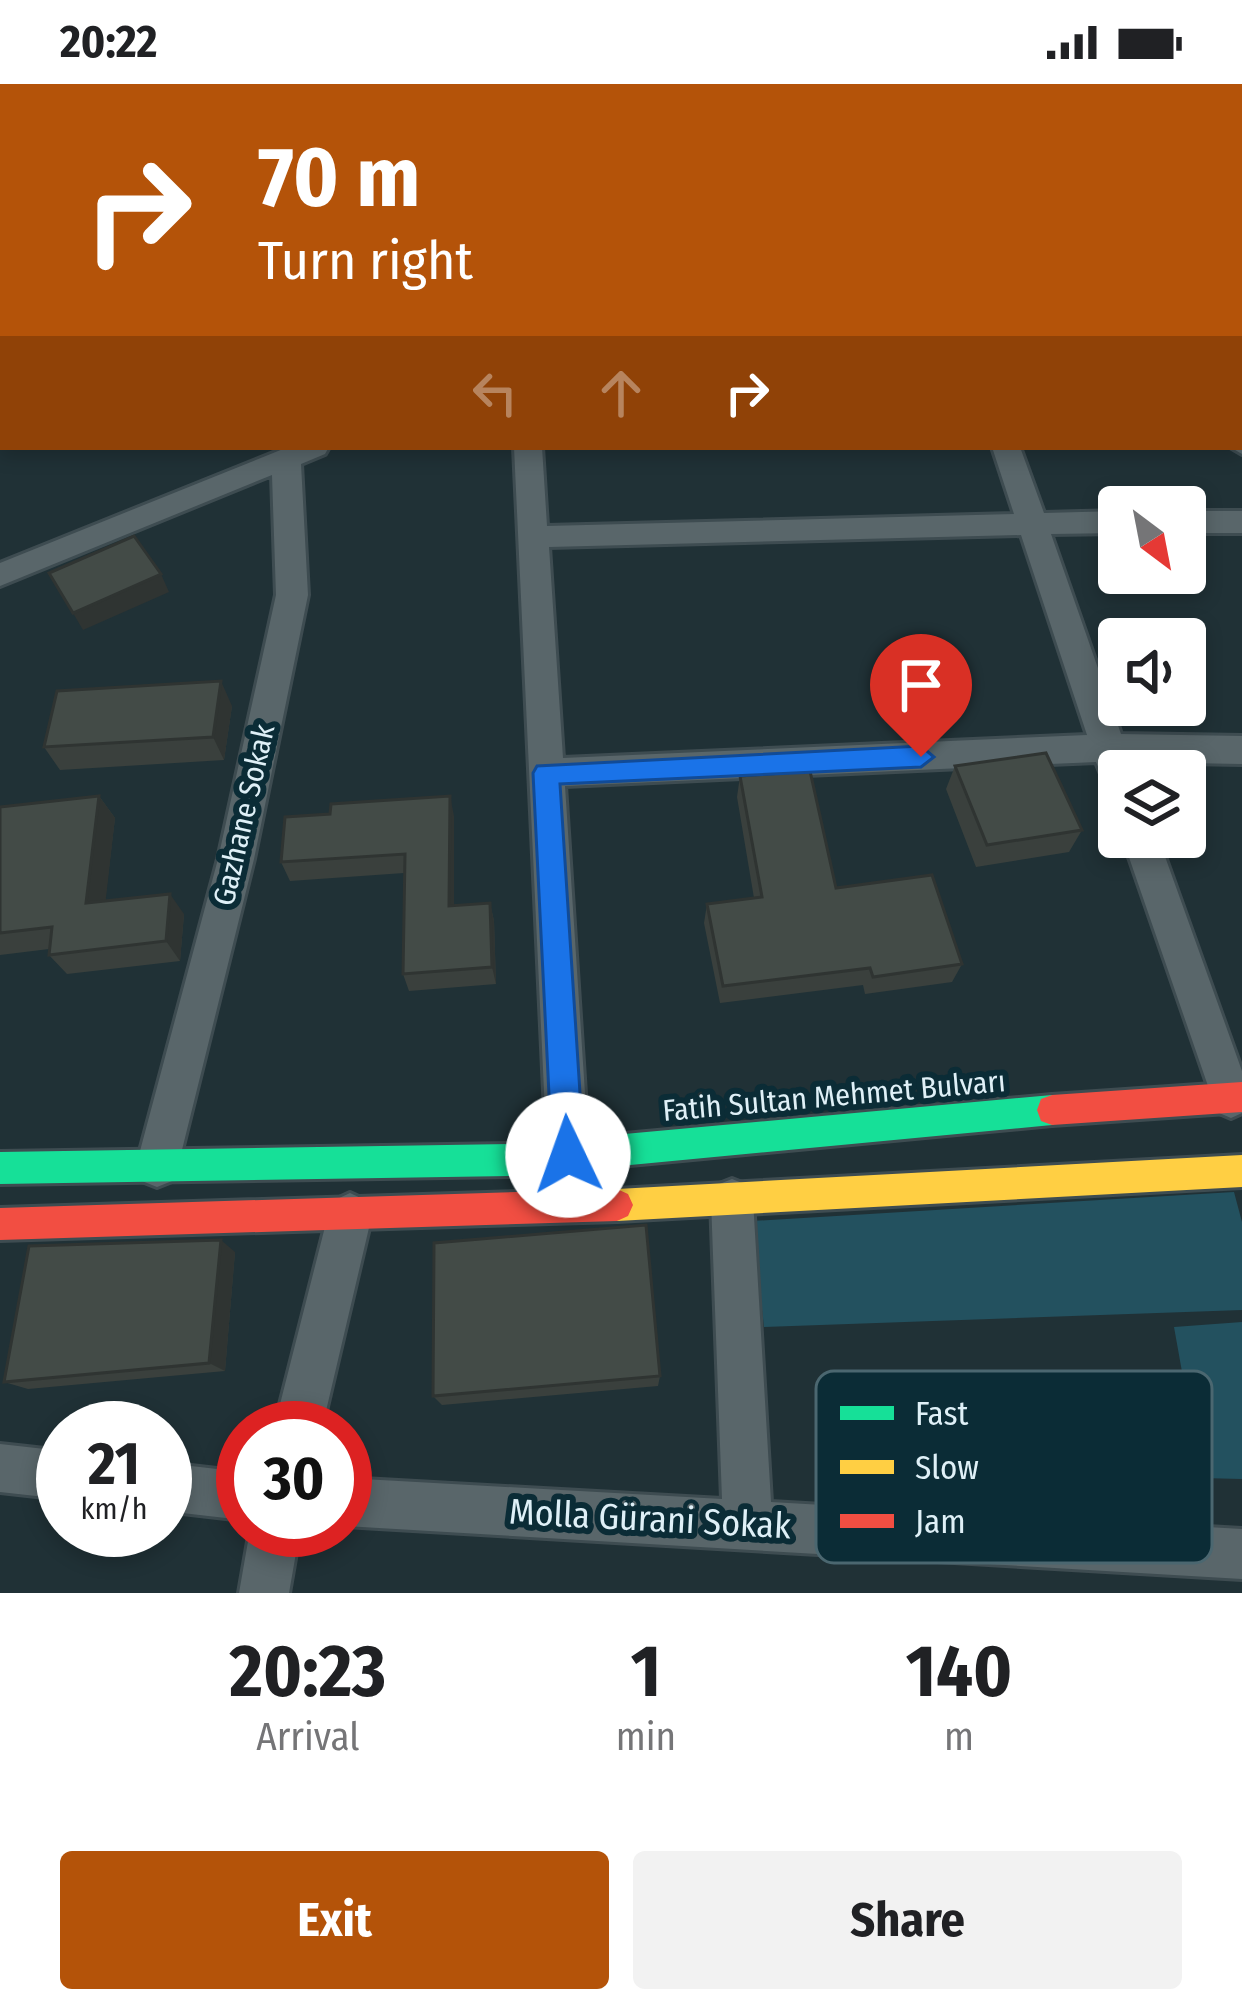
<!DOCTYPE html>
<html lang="en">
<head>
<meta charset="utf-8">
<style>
	:root { --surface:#fff; --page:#f2f2f2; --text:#202124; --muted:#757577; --accent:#b45309 }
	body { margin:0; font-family:"Fira Sans Condensed",sans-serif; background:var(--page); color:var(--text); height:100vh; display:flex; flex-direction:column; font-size:45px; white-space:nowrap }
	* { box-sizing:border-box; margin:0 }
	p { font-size:39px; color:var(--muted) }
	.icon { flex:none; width:66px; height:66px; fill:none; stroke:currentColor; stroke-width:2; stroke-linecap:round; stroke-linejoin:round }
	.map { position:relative; height:1509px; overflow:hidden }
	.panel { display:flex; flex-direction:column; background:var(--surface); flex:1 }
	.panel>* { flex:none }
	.guide { position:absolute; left:0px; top:0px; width:1242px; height:366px; box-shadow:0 6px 18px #0003; background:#b45309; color:#fff; overflow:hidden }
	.needle { width:78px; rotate:148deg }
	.buttons { position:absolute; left:1098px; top:402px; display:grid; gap:24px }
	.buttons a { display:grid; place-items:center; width:108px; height:108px; border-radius:12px; background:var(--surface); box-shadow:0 6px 18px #0003; font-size:60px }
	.speed { position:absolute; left:36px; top:1317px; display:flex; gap:24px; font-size:60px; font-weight:700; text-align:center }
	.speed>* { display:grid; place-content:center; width:156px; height:156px; border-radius:50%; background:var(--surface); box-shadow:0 6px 18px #0003; line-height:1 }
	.speed small { font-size:30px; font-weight:400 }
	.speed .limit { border:18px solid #d22; background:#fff; color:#111 }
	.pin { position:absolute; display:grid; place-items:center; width:102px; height:102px; color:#fff; margin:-123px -51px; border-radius:50% 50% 50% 0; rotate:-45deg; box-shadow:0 0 12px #0007 }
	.pin .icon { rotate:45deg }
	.me { position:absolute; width:132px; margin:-66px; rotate:357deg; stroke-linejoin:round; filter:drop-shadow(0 0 9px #0008) }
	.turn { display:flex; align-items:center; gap:42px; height:252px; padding:0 60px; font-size:54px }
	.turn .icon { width:156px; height:156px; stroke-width:2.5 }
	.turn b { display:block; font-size:84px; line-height:102px }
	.lanes { display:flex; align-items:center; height:114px; padding:0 60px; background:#0003; justify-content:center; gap:60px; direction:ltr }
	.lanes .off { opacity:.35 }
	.eta { display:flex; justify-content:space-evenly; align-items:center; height:204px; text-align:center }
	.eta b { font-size:72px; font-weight:700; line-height:84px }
	.button { display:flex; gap:24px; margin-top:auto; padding:24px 60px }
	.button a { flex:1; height:138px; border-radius:12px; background:var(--accent); color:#fff; font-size:48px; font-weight:700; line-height:138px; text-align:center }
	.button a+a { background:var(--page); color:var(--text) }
	.status { display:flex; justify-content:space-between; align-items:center; height:84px; padding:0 60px; background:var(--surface); direction:ltr }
	.status svg { height:33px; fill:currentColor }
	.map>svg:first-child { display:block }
</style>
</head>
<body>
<div class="status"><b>20:22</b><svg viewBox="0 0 49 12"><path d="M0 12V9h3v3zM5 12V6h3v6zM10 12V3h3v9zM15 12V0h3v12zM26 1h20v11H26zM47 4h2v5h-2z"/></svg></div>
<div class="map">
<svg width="1242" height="1509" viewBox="0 0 1242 1509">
	<rect width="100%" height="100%" fill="#203136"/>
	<path fill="#23515f" d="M1234,1108L1242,1138V1226L764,1243L752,1137Z
		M1242,1238V1395L1201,1394L1174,1243Z"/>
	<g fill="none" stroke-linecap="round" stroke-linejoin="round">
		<g stroke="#3e4c51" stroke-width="6">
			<path id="street" d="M48,0H70L46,3Z
				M498,0H520L521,3H499Z
				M1239,24L1242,25V39L1239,38Z
				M0,36L3,37V51L0,50Z
				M3,75V93L0,94V76Z
				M1239,96H1242V110H1239Z
				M3,176V192L0,193V177Z
				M1239,244H1242V260H1239Z
				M3,320V338L0,339V321Z
				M1239,344H1242V370L1230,363H1239Z
				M288,363H329L325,370L301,380L308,511L254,775L178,1082L172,1097L157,1103L142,1097L136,1082L218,775L276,511L272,391L0,502V479Z
				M514,363H542L547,442L1014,430L992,363H1020L1044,429L1119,427V449L1051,450L1121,650L1242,652V680L1131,678L1134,687H1119V708L1107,704L1096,678L565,702L589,1071L583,1086L568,1092L553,1086L547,1071ZM1021,451L1087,651L563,674L549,463Z
				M1185,427H1242V449H1185Z
				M1122,753H1158L1242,987V1029L1231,1034L1217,1028Z
				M732,1095L747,1101L753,1116L771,1418L1242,1445V1495L345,1442V1394L722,1415L711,1116L717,1101Z
				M350,1109L365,1116L372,1131L322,1344H274L328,1131L335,1116Z
				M0,1360L63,1367V1415L0,1408Z
				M165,1379L243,1388V1436L165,1427Z
				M250,1446H300L289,1509H239Z"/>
		</g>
		<g stroke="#3e4c51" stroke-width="6">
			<path id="fast" d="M1052,1011L1063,1015L1067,1026L1063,1037L1052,1041L515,1092L0,1100V1068L515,1060Z"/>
		</g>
		<g stroke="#3e4c51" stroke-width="6">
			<path id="slow" d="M1242,1071V1103L617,1137L606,1132L601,1121L606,1110L617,1105Z"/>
		</g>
		<g stroke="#3e4c51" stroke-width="6">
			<path id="jam" d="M1242,998V1028L1052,1041L1041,1037L1037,1026L1041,1015L1052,1011Z
				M617,1105L628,1110L633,1121L628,1132L617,1137L0,1156V1124Z"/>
		</g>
		<use href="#street" fill="#59666a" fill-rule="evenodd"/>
		<use href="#fast" fill="#16e098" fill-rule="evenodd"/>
		<use href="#slow" fill="#ffcf43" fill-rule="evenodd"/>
		<use href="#jam" fill="#f24e42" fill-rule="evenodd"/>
	</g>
	<path fill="#3a403d" d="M232,622L224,676L60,686L44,663Z
		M955,682L1082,746L1069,768L976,783L946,705Z
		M740,692L836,804L962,880L952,898L865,910L863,901L720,919L704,839L707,820L754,814L737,713Z
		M99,712L115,734L105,817L184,830L180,877L67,890L49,871V865L0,871V723Z
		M454,732V821L490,819L494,837L496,900L409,907L403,890L404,789L290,797L281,778Z
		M235,1168L225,1287L28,1305L4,1298Z
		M660,1292L658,1302L442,1321L433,1312Z"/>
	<path fill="#2f3432" d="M161,490L169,508L83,546L73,529Z
		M221,597L232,622L224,676L213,653Z
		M99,712L115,734L103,840L86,819Z
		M450,712L454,732V840L449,822Z
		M170,810L184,830L180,877L166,857Z
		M490,819L494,837L496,900L492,883Z
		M221,1156L235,1168L225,1287L209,1279Z"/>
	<path fill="#434b47" stroke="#2f3432" stroke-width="3" d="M134,452L161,490L73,529L49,489Z
		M221,597L213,653L44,663L57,607Z
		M1046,669L1082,746L987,761L955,682Z
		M810,687L836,804L932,791L962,880L873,893L870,884L723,902L707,820L762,813L740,692Z
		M99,712L86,819L170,810L166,857L49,871L52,843L0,849V723Z
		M450,712L449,822L490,819L492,883L403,890L405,770L281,778L285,733L330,730L331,720Z
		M646,1141L660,1292L433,1312L434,1159Z
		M221,1156L209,1279L4,1298L29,1162Z"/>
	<path fill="#1a73e8" stroke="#114b97" stroke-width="3" d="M921,662L934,673L921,683L560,700L584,1071L579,1082L568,1087L556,1082L552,1071L533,689L537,682Z"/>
	<g text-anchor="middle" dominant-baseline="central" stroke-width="12" stroke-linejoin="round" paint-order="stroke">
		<g font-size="30" fill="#dff0f7" stroke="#0b2c36">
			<text transform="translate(244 731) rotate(-77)">Gazhane Sokak</text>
			<text transform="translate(834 1012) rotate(-5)">Fatih Sultan Mehmet Bulvarı</text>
		</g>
		<g font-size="36" fill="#dff0f7" stroke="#0b2c36">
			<text transform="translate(650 1435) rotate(3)">Molla Gürani Sokak</text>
		</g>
	</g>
	<rect x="816" y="1287" width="396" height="192" rx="18" fill="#0b2c36" stroke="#4b6770" stroke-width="3"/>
	<rect x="840" y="1322" width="54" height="14" fill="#16e098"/>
	<rect x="840" y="1376" width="54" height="14" fill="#ffcf43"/>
	<rect x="840" y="1430" width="54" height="14" fill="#f24e42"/>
	<g font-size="33" fill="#dff0f7">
		<text x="915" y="1341">Fast</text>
		<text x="915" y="1395">Slow</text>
		<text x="915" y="1449">Jam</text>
	</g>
</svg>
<div class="buttons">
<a><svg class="needle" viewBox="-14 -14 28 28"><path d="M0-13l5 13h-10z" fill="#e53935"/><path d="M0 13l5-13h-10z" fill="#757577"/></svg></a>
<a><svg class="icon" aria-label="sound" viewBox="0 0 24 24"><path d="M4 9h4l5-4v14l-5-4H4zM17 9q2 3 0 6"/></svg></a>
<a><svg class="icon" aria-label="layers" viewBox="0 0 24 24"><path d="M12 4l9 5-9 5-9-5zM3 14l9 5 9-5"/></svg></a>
</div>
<div class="speed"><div>21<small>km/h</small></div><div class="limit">30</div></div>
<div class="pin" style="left:921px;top:673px;background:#d93025"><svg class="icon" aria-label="arrive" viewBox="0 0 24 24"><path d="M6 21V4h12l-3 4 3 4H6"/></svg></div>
<svg class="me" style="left:568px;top:1071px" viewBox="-20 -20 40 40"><circle r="19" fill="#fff"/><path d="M0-13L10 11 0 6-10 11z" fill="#1a73e8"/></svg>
<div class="guide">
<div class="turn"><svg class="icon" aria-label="right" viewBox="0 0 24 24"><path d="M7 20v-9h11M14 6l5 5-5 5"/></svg><div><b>70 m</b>Turn right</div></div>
<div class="lanes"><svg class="icon off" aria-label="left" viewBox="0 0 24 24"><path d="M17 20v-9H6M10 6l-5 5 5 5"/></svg><svg class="icon off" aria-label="ahead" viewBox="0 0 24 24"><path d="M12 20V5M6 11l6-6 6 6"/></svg><svg class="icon" aria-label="right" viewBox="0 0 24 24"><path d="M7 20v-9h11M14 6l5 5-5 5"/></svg></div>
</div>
</div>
<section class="panel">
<div class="eta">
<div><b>20:23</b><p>Arrival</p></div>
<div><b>1</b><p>min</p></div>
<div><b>140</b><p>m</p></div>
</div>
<div class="button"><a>Exit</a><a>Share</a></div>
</section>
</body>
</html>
